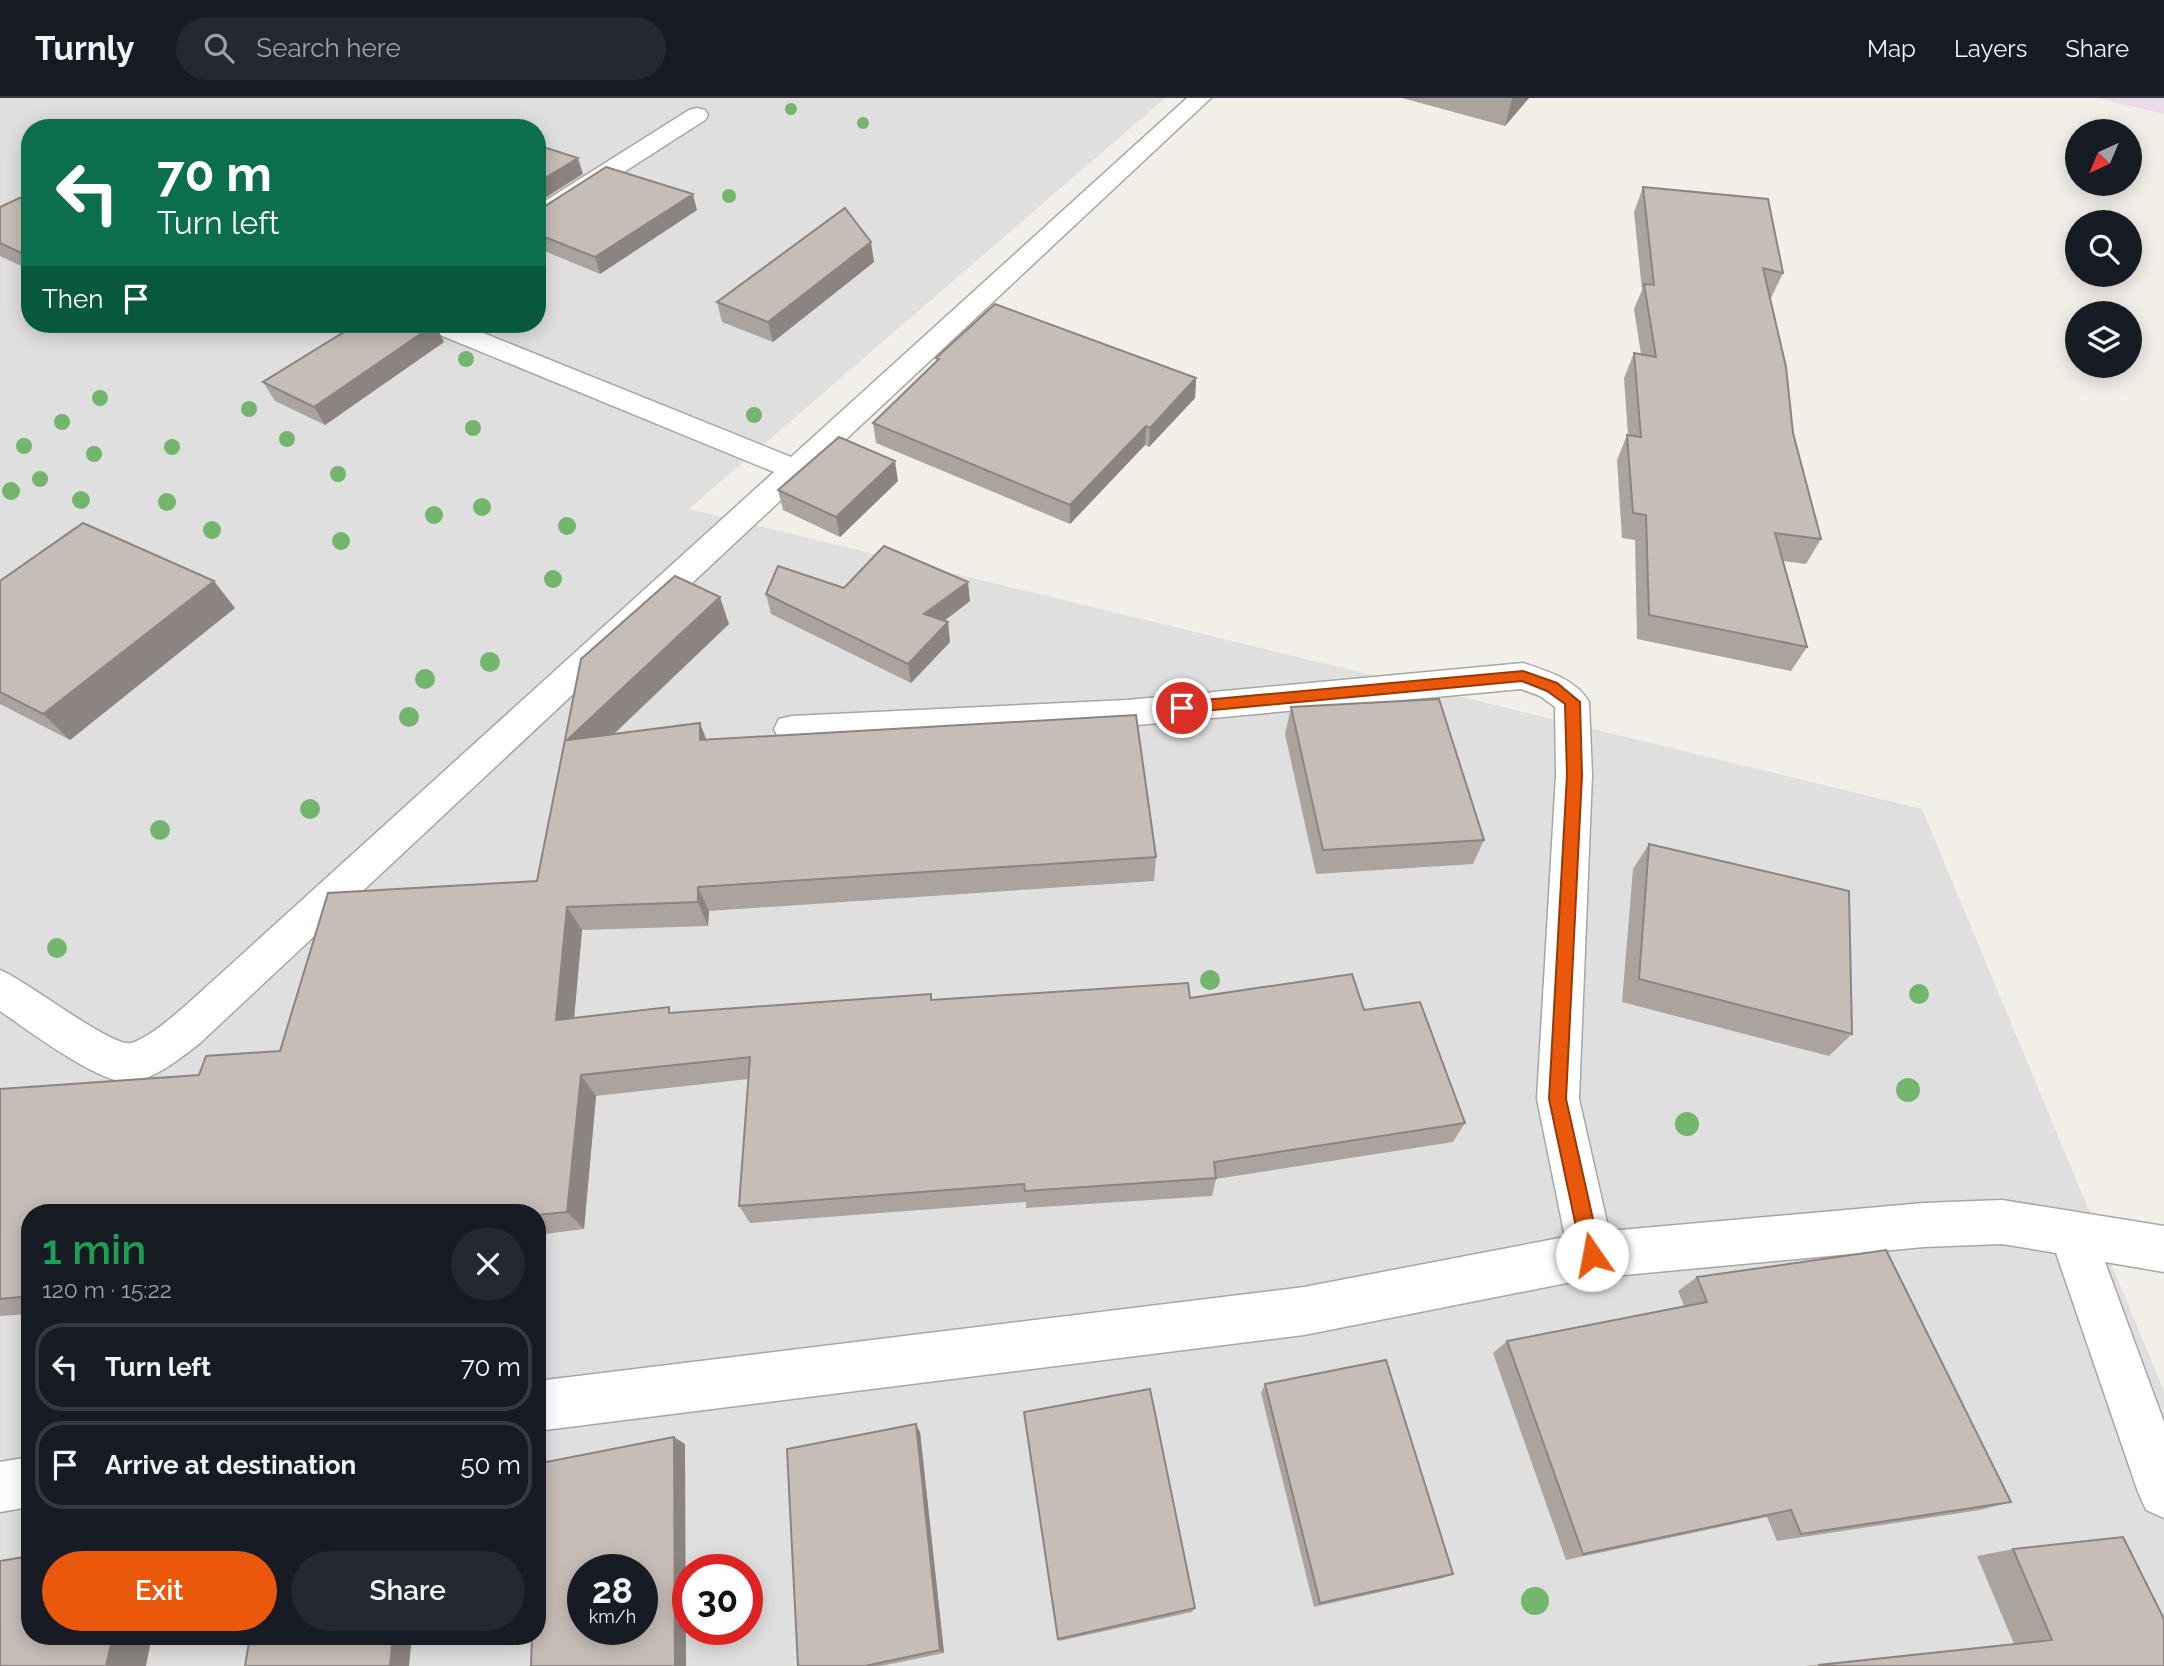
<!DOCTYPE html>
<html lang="en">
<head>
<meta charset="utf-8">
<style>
	:root { --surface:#171b24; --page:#242831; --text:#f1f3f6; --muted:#9ea1a6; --line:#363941; --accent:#ea580c }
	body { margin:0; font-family:Raleway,sans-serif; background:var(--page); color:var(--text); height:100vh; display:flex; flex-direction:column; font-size:26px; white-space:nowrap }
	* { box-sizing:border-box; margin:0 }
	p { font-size:23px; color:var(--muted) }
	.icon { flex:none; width:38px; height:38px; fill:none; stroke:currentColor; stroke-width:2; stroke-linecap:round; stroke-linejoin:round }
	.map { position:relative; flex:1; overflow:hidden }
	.drawer { position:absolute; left:21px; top:1106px; width:525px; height:441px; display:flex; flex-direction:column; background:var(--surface); border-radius:28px; box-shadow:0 4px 18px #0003 }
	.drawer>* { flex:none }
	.banner { position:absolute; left:21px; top:21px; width:525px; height:214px; border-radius:28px; box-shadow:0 4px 18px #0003; background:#0b6e4f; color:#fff; overflow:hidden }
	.needle { width:46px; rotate:224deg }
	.tools { position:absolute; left:2065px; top:21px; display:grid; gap:14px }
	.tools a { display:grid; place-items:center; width:77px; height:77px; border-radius:50%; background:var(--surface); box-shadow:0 4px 18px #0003; font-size:35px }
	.speed { position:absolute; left:567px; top:1456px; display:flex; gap:14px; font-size:35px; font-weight:700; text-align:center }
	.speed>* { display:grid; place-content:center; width:91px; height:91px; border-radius:50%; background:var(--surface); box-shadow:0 4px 18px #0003; line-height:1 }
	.speed small { font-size:18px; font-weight:400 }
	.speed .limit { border:10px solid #d22; background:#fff; color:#111 }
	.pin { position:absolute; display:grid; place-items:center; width:60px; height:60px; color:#fff; margin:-30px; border:4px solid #fff; border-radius:50%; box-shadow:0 2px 7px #0007 }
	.me { position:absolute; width:77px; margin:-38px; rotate:348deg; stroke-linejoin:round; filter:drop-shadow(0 0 5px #0008) }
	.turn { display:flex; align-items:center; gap:24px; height:147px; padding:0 21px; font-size:32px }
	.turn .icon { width:91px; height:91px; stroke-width:2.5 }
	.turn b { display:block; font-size:49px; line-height:60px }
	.then { display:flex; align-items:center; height:66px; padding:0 21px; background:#0003; gap:14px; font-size:26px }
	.round { display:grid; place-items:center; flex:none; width:74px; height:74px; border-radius:37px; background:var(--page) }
	.summary { display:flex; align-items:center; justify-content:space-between; height:119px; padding:0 21px }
	h1 { font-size:42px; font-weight:600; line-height:52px; color:#1e9e55 }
	.primary-button { display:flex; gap:14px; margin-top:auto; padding:14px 21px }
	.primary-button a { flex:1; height:80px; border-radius:42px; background:var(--accent); color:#fff; font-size:28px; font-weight:600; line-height:80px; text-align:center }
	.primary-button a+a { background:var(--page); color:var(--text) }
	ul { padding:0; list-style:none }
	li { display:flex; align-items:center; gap:21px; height:88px; margin:0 14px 10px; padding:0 7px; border:4px solid var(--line); border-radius:28px }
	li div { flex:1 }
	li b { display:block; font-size:26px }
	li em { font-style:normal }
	header { display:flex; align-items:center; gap:42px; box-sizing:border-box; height:98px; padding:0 35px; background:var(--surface); border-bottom:2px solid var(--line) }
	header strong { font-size:33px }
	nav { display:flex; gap:38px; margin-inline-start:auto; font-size:24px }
	.search { width:490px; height:63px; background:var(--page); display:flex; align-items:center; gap:18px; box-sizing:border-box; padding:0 24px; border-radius:38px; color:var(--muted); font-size:26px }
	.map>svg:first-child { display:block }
</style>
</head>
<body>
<header>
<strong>Turnly</strong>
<div class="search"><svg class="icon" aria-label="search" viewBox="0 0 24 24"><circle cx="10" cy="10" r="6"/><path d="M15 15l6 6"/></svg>Search here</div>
<nav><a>Map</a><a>Layers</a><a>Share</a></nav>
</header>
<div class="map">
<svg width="2164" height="1568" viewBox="0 0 2164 1568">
	<rect width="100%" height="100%" fill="#f2eee8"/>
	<path fill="#e0dfdf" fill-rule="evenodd" d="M0,0H1165L689,411L1922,711L2164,1293V1568H0ZM30,30H537V226H30ZM30,1115H537V1538H30ZM583,1472H642V1531H583ZM688,1472H747V1531H688Z"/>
	<path fill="#ebdaea" d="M2097,0H2164V16Z"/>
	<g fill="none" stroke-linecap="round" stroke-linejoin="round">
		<g stroke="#a6a6a6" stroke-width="3">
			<path id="street" d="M1187,0H1211L200,945C182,959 153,983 129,984C99,986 25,930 0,913V872C26,882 112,950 131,945C153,940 198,896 216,880L774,374L428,232L425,226H461L791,359Z
				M697,10L705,12L708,17L705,22L546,124L537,126V108L689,12Z
				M1523,565C1547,573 1576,581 1589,604L1592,677L1579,1001L1609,1133L1924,1105L2002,1102L2164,1128V1174L2105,1164L2164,1324V1420L2146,1412L2138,1394L2056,1155L2002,1146L1924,1149L1592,1180L1304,1237L537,1333V1283L1304,1189L1565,1139L1537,1001L1556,677L1555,609L1540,598L1521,591L1127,628L792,644L779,641L774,631L779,621L792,618L1127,602Z
				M30,1359V1409L0,1414V1364Z"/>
		</g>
		<use href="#street" fill="#fff" fill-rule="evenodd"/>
	</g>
	<g fill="#74b56d">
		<circle cx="791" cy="11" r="6"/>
		<circle cx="863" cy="25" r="6"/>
		<circle cx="729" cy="98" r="7"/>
		<circle cx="466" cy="261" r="8"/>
		<circle cx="100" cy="300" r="8"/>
		<circle cx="249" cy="311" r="8"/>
		<circle cx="754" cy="317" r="8"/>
		<circle cx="62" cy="324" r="8"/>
		<circle cx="473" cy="330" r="8"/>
		<circle cx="287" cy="341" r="8"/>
		<circle cx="24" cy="348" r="8"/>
		<circle cx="172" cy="349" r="8"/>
		<circle cx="94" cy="356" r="8"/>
		<circle cx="338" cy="376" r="8"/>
		<circle cx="40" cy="381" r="8"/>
		<circle cx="11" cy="393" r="9"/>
		<circle cx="81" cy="402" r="9"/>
		<circle cx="167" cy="404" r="9"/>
		<circle cx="482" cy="409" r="9"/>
		<circle cx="434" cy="417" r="9"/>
		<circle cx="567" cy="428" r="9"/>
		<circle cx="212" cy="432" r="9"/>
		<circle cx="341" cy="443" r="9"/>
		<circle cx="553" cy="481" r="9"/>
		<circle cx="490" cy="564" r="10"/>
		<circle cx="425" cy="581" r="10"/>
		<circle cx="409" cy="619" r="10"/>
		<circle cx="310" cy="711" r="10"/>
		<circle cx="160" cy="732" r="10"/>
		<circle cx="57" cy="850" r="10"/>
		<circle cx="1210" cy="882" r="10"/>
		<circle cx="1919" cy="896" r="10"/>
		<circle cx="1908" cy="992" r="12"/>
		<circle cx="1687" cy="1026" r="12"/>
		<circle cx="1535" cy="1503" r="14"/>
	</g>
	<path fill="#aba39d" d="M1402,0H1529L1505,28Z
		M1643,89L1783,175L1771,200H1770L1793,335L1821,441L1806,466L1783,463L1807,549L1791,573L1637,541L1635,442L1622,440L1617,362L1627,337H1628L1624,280L1634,255L1641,256L1634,211L1642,192L1634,114Z
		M30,95V172L0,158V109Z
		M537,111L697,112L600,176L537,150Z
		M874,164L773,244L722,224L717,204Z
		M435,226L444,244L325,327L275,303L263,284Z
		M936,260L1196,280L1195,300L1149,349L1145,347L1070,426L876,345L873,325L937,264Z
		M898,383L840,439L783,412L778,392Z
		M0,483L235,510L70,642L0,606Z
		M844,490L970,503L944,523L948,524L950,544L911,585L771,516L766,496Z
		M729,526L614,636L707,642L1156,759L1154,783L709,813L708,828L582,832L574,920L672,915L931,896L932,902L1190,900L1364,912L1465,1025L1453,1044L1216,1081L1212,1098L1026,1110V1104L750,1125L739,1108L748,981L596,998L584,1131L537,1137V1115H30V1216L0,1218V991L199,977L280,953L537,783L581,561Z
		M1291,609L1484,742L1473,766L1316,776L1285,636Z
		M1649,746L1852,936L1829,958L1622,904L1633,771Z
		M1697,1179L2011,1404L1980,1412L1777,1443L1767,1419L1566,1462L1493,1255L1507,1243L1684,1208L1678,1193Z
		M1265,1286L1453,1476L1443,1480L1314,1509L1261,1295Z
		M1024,1314L1195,1510L1192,1514L1059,1543Z
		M920,1334L944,1555L881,1568H798Z
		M2013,1451L2164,1568H1806L2014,1546L1977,1458Z"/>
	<path fill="#8b8480" d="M1512,0H1529L1505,28L1512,1Z
		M578,60L583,76L537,105V85Z
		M693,96L697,112L600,176L595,159Z
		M871,144L874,164L773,244L768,224Z
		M435,226L444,244L325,327L314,309Z
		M1196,280L1195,300L1149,349L1150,330Z
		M1146,328L1145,347L1070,426V407Z
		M895,363L898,383L840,439L836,419Z
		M214,483L235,510L70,642L43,616Z
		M968,484L970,503L927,536L924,516Z
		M720,499L729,526L580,668L567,642Z
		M948,524L950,544L911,585L908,566Z
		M700,625L710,651L700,642Z
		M698,789L709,813L708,828L698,804Z
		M567,809L582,832L572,943L556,922Z
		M581,977L596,998L584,1131L567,1114Z
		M916,1326L920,1334L944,1555L940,1552Z
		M674,1339L685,1346L686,1568H675Z
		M113,1538H152L146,1568H106Z
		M393,1538H412L409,1568H390Z"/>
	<path fill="#c7bdb7" stroke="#8b8480" stroke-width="2" fill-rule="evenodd" d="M537,47L578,60L537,85Z
		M606,69L693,96L595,159L537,136V111L542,110Z
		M1643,89L1768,101L1783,175L1763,170L1786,269L1793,335L1821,441L1775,435L1807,549L1649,517L1646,417L1633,415L1627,337L1641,339L1634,255L1656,259L1644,186L1654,187Z
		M30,95V159L0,145V109Z
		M845,110L871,144L768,224L717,204Z
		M995,206L1196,280L1150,330L1146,328L1070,407L873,325L939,261L936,260Z
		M357,226H435L314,309L263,284Z
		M839,339L895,363L836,419L778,392Z
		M83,425L214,483L43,616L0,594V483Z
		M884,448L968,484L924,516L948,524L908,566L766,496L778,468L844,490Z
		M675,478L720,499L567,642L700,625V642L1136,617L1156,759L698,789V804L567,809L556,922L669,909V915L931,896V902L1188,885L1190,900L1352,876L1364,912L1420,904L1465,1025L1214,1064L1216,1080L1025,1093L1024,1086L739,1108L750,959L581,977L567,1114L537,1117V1115H30V1198L0,1201V991L199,977L206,958L280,953L328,795L537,783L581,561Z
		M1439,601L1484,742L1323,752L1291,609Z
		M1649,746L1849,793L1852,936L1639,881Z
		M1886,1152L2011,1404L1801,1436L1791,1412L1583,1456L1507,1243L1707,1204L1697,1179Z
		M1386,1262L1453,1476L1320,1505L1265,1286Z
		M1150,1291L1195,1510L1058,1541L1024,1314Z
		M916,1326L940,1552L865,1568H798L787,1351Z
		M674,1339L675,1568H531L532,1538H537V1435L541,1365ZM583,1472H642V1531H583Z
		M2123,1439L2164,1521V1568H1819V1567L2052,1542L2013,1451Z
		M30,1458V1538H113L106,1568H0V1463Z
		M250,1538H393L390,1568H245Z"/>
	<path fill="#ea580c" stroke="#983908" stroke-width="2" d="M1523,573L1557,585L1580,604L1582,677L1566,1001L1601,1157L1598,1164L1592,1167L1585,1164L1582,1157L1549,1001L1567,677L1565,606L1547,593L1522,583L1182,615L1175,610L1182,604Z"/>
</svg>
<div class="tools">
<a><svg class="needle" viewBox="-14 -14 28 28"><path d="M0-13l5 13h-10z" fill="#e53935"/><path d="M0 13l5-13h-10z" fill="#9ea1a6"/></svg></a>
<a><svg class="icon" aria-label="search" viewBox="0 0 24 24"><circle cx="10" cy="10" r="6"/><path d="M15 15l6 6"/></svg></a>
<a><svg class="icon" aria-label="layers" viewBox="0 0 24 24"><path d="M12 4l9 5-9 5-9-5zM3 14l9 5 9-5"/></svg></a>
</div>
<div class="speed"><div>28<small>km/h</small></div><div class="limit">30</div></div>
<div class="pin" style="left:1182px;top:610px;background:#d93025"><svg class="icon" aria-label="arrive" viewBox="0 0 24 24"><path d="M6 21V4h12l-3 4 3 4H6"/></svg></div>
<svg class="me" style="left:1592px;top:1157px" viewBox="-20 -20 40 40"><circle r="19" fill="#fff"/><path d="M0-13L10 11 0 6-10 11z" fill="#ea580c"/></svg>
<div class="banner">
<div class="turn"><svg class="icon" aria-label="left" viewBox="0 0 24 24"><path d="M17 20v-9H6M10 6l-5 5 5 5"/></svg><div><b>70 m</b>Turn left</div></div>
<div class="then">Then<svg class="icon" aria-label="arrive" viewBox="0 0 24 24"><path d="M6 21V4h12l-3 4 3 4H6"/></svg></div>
</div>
<section class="drawer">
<div class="summary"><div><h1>1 min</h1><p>120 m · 15:22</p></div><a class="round"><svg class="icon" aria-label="close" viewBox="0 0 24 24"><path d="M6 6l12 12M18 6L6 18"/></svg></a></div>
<ul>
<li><svg class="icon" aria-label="left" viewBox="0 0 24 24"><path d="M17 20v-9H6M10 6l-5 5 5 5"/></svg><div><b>Turn left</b></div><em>70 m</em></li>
<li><svg class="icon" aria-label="arrive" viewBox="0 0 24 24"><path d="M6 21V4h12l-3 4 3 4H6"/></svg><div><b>Arrive at destination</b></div><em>50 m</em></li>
</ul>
<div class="primary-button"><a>Exit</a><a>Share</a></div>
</section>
</div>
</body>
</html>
